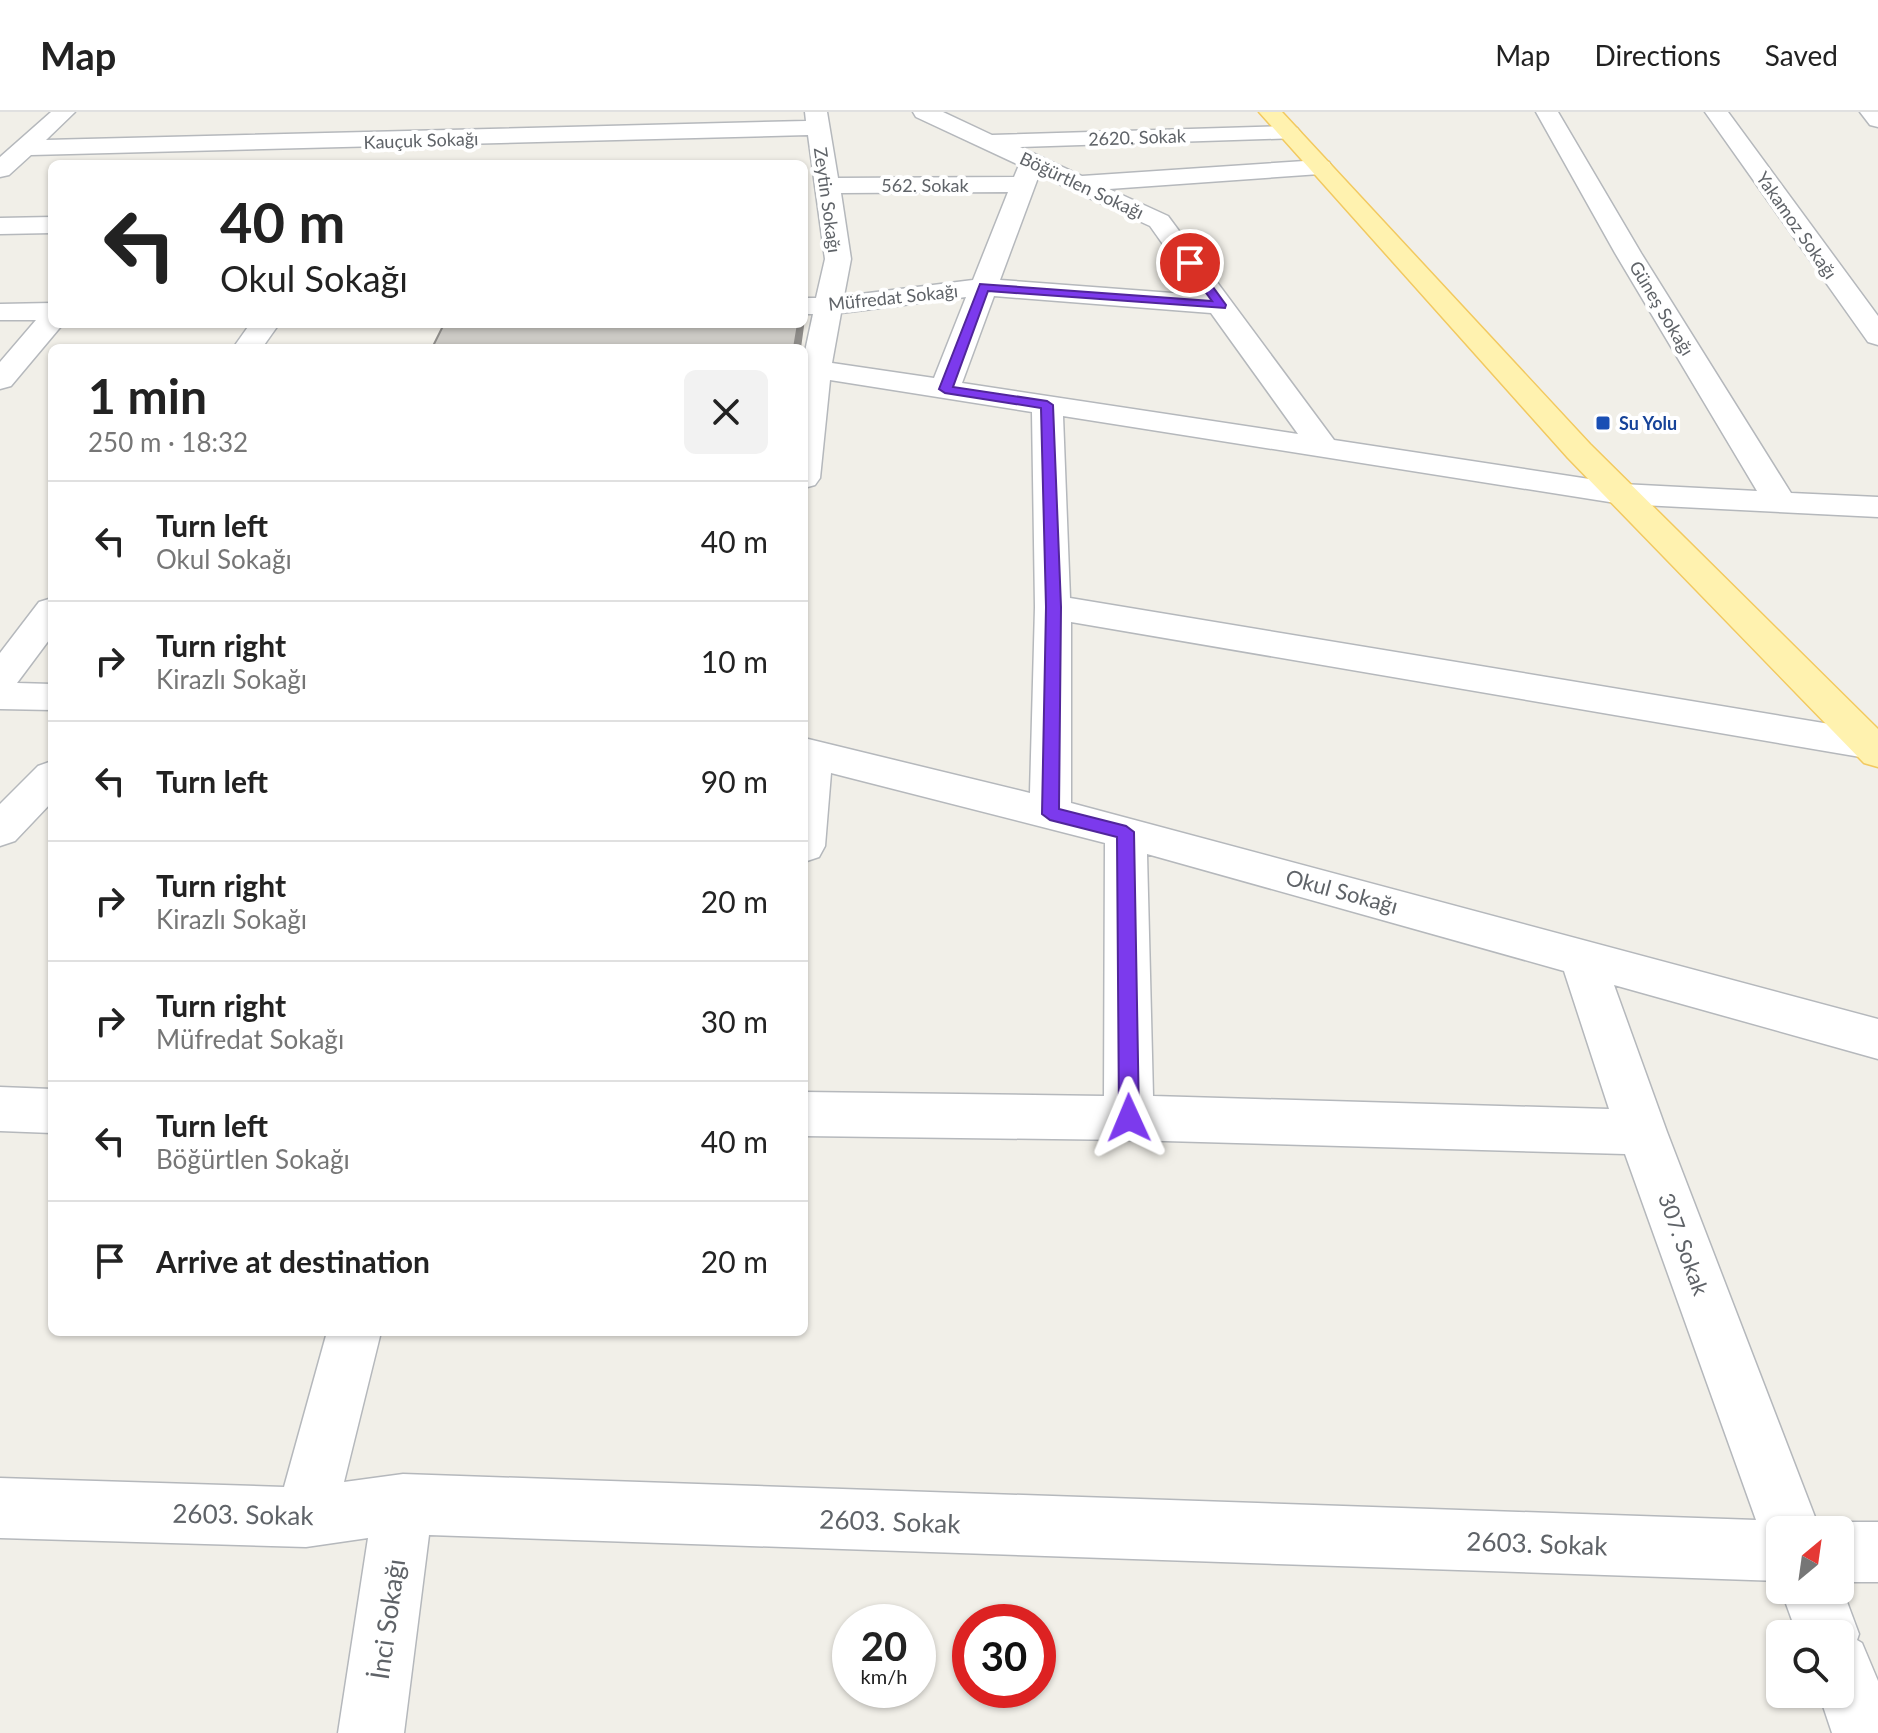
<!DOCTYPE html>
<html lang="en">
<head>
<meta charset="utf-8">
<style>
	:root { --surface:#fff; --page:#f2f2f2; --text:#222; --muted:#767676; --line:#e0e0e0 }
	body { margin:0; font-family:Lato,sans-serif; background:var(--page); color:var(--text); height:100vh; display:flex; flex-direction:column; font-size:30px; white-space:nowrap }
	* { box-sizing:border-box; margin:0 }
	p { font-size:26px; color:var(--muted) }
	.icon { flex:none; width:44px; height:44px; fill:none; stroke:currentColor; stroke-width:2; stroke-linecap:round; stroke-linejoin:round }
	.map { position:relative; flex:1; overflow:hidden }
	.panel { position:absolute; left:48px; top:232px; width:760px; height:992px; display:flex; flex-direction:column; background:var(--surface); border-radius:12px; box-shadow:0 2px 6px #0004 }
	.panel>* { flex:none }
	.hud { position:absolute; left:48px; top:48px; width:760px; height:168px; border-radius:12px; box-shadow:0 2px 6px #0004; background:#fff; color:var(--text); overflow:hidden }
	.needle { width:52px; rotate:29deg }
	.buttons { position:absolute; left:1766px; top:1404px; display:grid; gap:16px }
	.buttons a { display:grid; place-items:center; width:88px; height:88px; border-radius:12px; background:var(--surface); box-shadow:0 2px 6px #0004; font-size:40px }
	.speed { position:absolute; left:832px; top:1492px; display:flex; gap:16px; font-size:40px; font-weight:700; text-align:center }
	.speed>* { display:grid; place-content:center; width:104px; height:104px; border-radius:50%; background:var(--surface); box-shadow:0 2px 6px #0004; line-height:1 }
	.speed small { font-size:20px; font-weight:400 }
	.speed .limit { border:12px solid #d22; background:#fff; color:#111 }
	.pin { position:absolute; display:grid; place-items:center; width:68px; height:68px; color:#fff; margin:-34px; border:4px solid #fff; border-radius:50%; box-shadow:0 2px 8px #0007 }
	.me { position:absolute; width:88px; margin:-44px; rotate:359deg; stroke-linejoin:round; filter:drop-shadow(0 0 6px #0008) }
	.turn { display:flex; align-items:center; gap:28px; height:168px; padding:0 40px; font-size:36px }
	.turn .icon { width:104px; height:104px; stroke-width:2.5 }
	.turn b { display:block; font-size:56px; line-height:68px }
	.round { display:grid; place-items:center; flex:none; width:84px; height:84px; border-radius:12px; background:var(--page) }
	.summary { display:flex; align-items:center; justify-content:space-between; height:136px; padding:0 40px }
	h1 { font-size:48px; font-weight:700; line-height:60px }
	ul { padding:0; list-style:none }
	li { display:flex; align-items:center; gap:24px; height:120px; padding:0 40px; border-top:2px solid var(--line) }
	li div { flex:1 }
	li b { display:block; font-size:30px }
	li em { font-style:normal }
	header { display:flex; align-items:center; gap:48px; box-sizing:border-box; height:112px; padding:0 40px; background:var(--surface); border-bottom:2px solid var(--line) }
	header strong { font-size:38px }
	nav { display:flex; gap:44px; margin-inline-start:auto; font-size:28px }
	.map>svg:first-child { display:block }
</style>
</head>
<body>
<header>
<strong>Map</strong>
<nav><a>Map</a><a>Directions</a><a>Saved</a></nav>
</header>
<div class="map">
<svg width="1878" height="1621" viewBox="0 0 1878 1621">
	<rect width="100%" height="100%" fill="#f1efe8"/>
	<g fill="none" stroke-linecap="round" stroke-linejoin="round">
		<g stroke="#b5b8bc" stroke-width="3">
			<path id="minor" d="M51,0H75L46,28L806,9L805,0H827L838,66L1014,65L1019,53L916,5L913,0H943L992,23L1289,14L1297,16L1301,21L1297,26L1020,35L1082,64L1320,48L1329,50L1332,55L1329,60L1320,62L1109,77L1168,104L1334,328L1622,372L1757,379L1615,141L1536,0H1558L1641,141L1791,381L1878,385V405L1622,392L1063,304L1070,486L1878,620V648L1071,510V691L1878,907V947L1614,873L1667,1020L1820,1418H1780V1469L429,1423L404,1621H338L368,1426L306,1435L0,1426V1366L284,1375L327,1220H381L344,1370L403,1362L1756,1408L1625,1042L1129,1028L804,1024V980L1104,984L1105,731L831,661L825,734L819,745L804,750V626L1030,681L1035,495L1032,300L830,268L820,366L815,373L804,376V244L813,202H804V186H816L825,147L808,23L31,43L9,63L0,65V45ZM1039,63L1150,114L1199,183L1000,168ZM1008,80L973,168L844,184L851,147L841,81ZM994,184L1211,201L1298,322L962,271ZM966,185L934,266L832,251L841,201ZM1147,742L1564,859L1609,997L1153,984Z
				M1705,0H1728L1878,204V233L1868,230Z
				M1860,0H1878V15L1870,13Z
				M52,105V121L0,122V106Z
				M52,191V212H63L11,274L0,277V250L36,208H0V192Z
				M250,212H279L262,236H233Z
				M52,486V524L17,571L52,572V598L0,597V541L39,490Z
				M52,649V690L15,729L0,734V692L38,654Z
				M0,975L52,977V1021L0,1019Z
				M1840,1410H1878V1470H1840V1418H1820Z
				M1840,1471L1859,1522L1857,1528L1862,1531L1878,1569V1621H1832L1819,1582H1840V1522H1797L1781,1478H1840Z"/>
		</g>
		<g stroke="#f2c960" stroke-width="3">
			<path id="major" d="M1259,0H1282L1590,332L1878,617V655L1864,651L1568,346Z"/>
		</g>
		<use href="#minor" fill="#fff" fill-rule="evenodd"/>
		<use href="#major" fill="#fff2af" fill-rule="evenodd"/>
	</g>
	<path fill="#8f8d8a" d="M804,193L805,207L801,236H794L798,212H804Z"/>
	<path fill="#cccac5" stroke="#8f8d8a" stroke-width="2" d="M444,212H798L794,236H432Z"/>
	<path fill="#7c3aed" stroke="#51269a" stroke-width="2" d="M1186,149H1194L1226,193L1225,196L988,179L953,275L1047,289L1053,293L1061,495L1059,697L1126,714L1134,720L1139,1006L1136,1012L1129,1015L1122,1012L1119,1006L1117,725L1050,708L1042,702L1046,495L1041,296L945,281L939,277L980,172L1212,189L1184,151Z"/>
	<rect fill="#1a4fb4" stroke="#fff" stroke-width="3" x="1595" y="303" width="16" height="16" rx="4"/>
	<g text-anchor="middle" dominant-baseline="central" stroke-width="8" stroke-linejoin="round" paint-order="stroke">
		<g font-size="18" fill="#5f6368" stroke="#fff">
			<text transform="translate(1137 25) rotate(-2)">2620. Sokak</text>
			<text transform="translate(421 28) rotate(-2)">Kauçuk Sokağı</text>
			<text x="925" y="73">562. Sokak</text>
			<text transform="translate(1082 73) rotate(25)">Böğürtlen Sokağı</text>
			<text transform="translate(828 88) rotate(82)">Zeytin Sokağı</text>
			<text transform="translate(1797 113) rotate(55)">Yakamoz Sokağı</text>
			<text transform="translate(893 185) rotate(-6)">Müfredat Sokağı</text>
			<text transform="translate(1662 196) rotate(59)">Güneş Sokağı</text>
		</g>
		<g font-size="18" font-weight="bold" fill="#164399" stroke="#fff" text-anchor="start">
			<text x="1619" y="311">Su Yolu</text>
		</g>
		<g font-size="22" fill="#5f6368" stroke="#fff">
			<text transform="translate(1342 779) rotate(15)">Okul Sokağı</text>
			<text transform="translate(1684 1132) rotate(70)">307. Sokak</text>
		</g>
		<g font-size="26" fill="#5f6368" stroke="#fff">
			<text transform="translate(243 1402) rotate(1)">2603. Sokak</text>
			<text transform="translate(890 1409) rotate(2)">2603. Sokak</text>
			<text transform="translate(1537 1431) rotate(2)">2603. Sokak</text>
			<text transform="translate(387 1507) rotate(-82)">İnci Sokağı</text>
		</g>
	</g>
</svg>
<div class="buttons">
<a><svg class="needle" viewBox="-14 -14 28 28"><path d="M0-13l5 13h-10z" fill="#e53935"/><path d="M0 13l5-13h-10z" fill="#767676"/></svg></a>
<a><svg class="icon" aria-label="search" viewBox="0 0 24 24"><circle cx="10" cy="10" r="6"/><path d="M15 15l6 6"/></svg></a>
</div>
<div class="speed"><div>20<small>km/h</small></div><div class="limit">30</div></div>
<div class="pin" style="left:1190px;top:151px;background:#d93025"><svg class="icon" aria-label="arrive" viewBox="0 0 24 24"><path d="M6 21V4h12l-3 4 3 4H6"/></svg></div>
<svg class="me" style="left:1129px;top:1006px" viewBox="-20 -20 40 40"><path d="M0-17L14 15 0 8-14 15z" fill="#7c3aed" stroke="#fff" stroke-width="4"/></svg>
<div class="hud">
<div class="turn"><svg class="icon" aria-label="left" viewBox="0 0 24 24"><path d="M17 20v-9H6M10 6l-5 5 5 5"/></svg><div><b>40 m</b>Okul Sokağı</div></div>
</div>
<section class="panel">
<div class="summary"><div><h1>1 min</h1><p>250 m · 18:32</p></div><a class="round"><svg class="icon" aria-label="close" viewBox="0 0 24 24"><path d="M6 6l12 12M18 6L6 18"/></svg></a></div>
<ul>
<li><svg class="icon" aria-label="left" viewBox="0 0 24 24"><path d="M17 20v-9H6M10 6l-5 5 5 5"/></svg><div><b>Turn left</b><p>Okul Sokağı</p></div><em>40 m</em></li>
<li><svg class="icon" aria-label="right" viewBox="0 0 24 24"><path d="M7 20v-9h11M14 6l5 5-5 5"/></svg><div><b>Turn right</b><p>Kirazlı Sokağı</p></div><em>10 m</em></li>
<li><svg class="icon" aria-label="left" viewBox="0 0 24 24"><path d="M17 20v-9H6M10 6l-5 5 5 5"/></svg><div><b>Turn left</b></div><em>90 m</em></li>
<li><svg class="icon" aria-label="right" viewBox="0 0 24 24"><path d="M7 20v-9h11M14 6l5 5-5 5"/></svg><div><b>Turn right</b><p>Kirazlı Sokağı</p></div><em>20 m</em></li>
<li><svg class="icon" aria-label="right" viewBox="0 0 24 24"><path d="M7 20v-9h11M14 6l5 5-5 5"/></svg><div><b>Turn right</b><p>Müfredat Sokağı</p></div><em>30 m</em></li>
<li><svg class="icon" aria-label="left" viewBox="0 0 24 24"><path d="M17 20v-9H6M10 6l-5 5 5 5"/></svg><div><b>Turn left</b><p>Böğürtlen Sokağı</p></div><em>40 m</em></li>
<li><svg class="icon" aria-label="arrive" viewBox="0 0 24 24"><path d="M6 21V4h12l-3 4 3 4H6"/></svg><div><b>Arrive at destination</b></div><em>20 m</em></li>
</ul>
</section>
</div>
</body>
</html>
